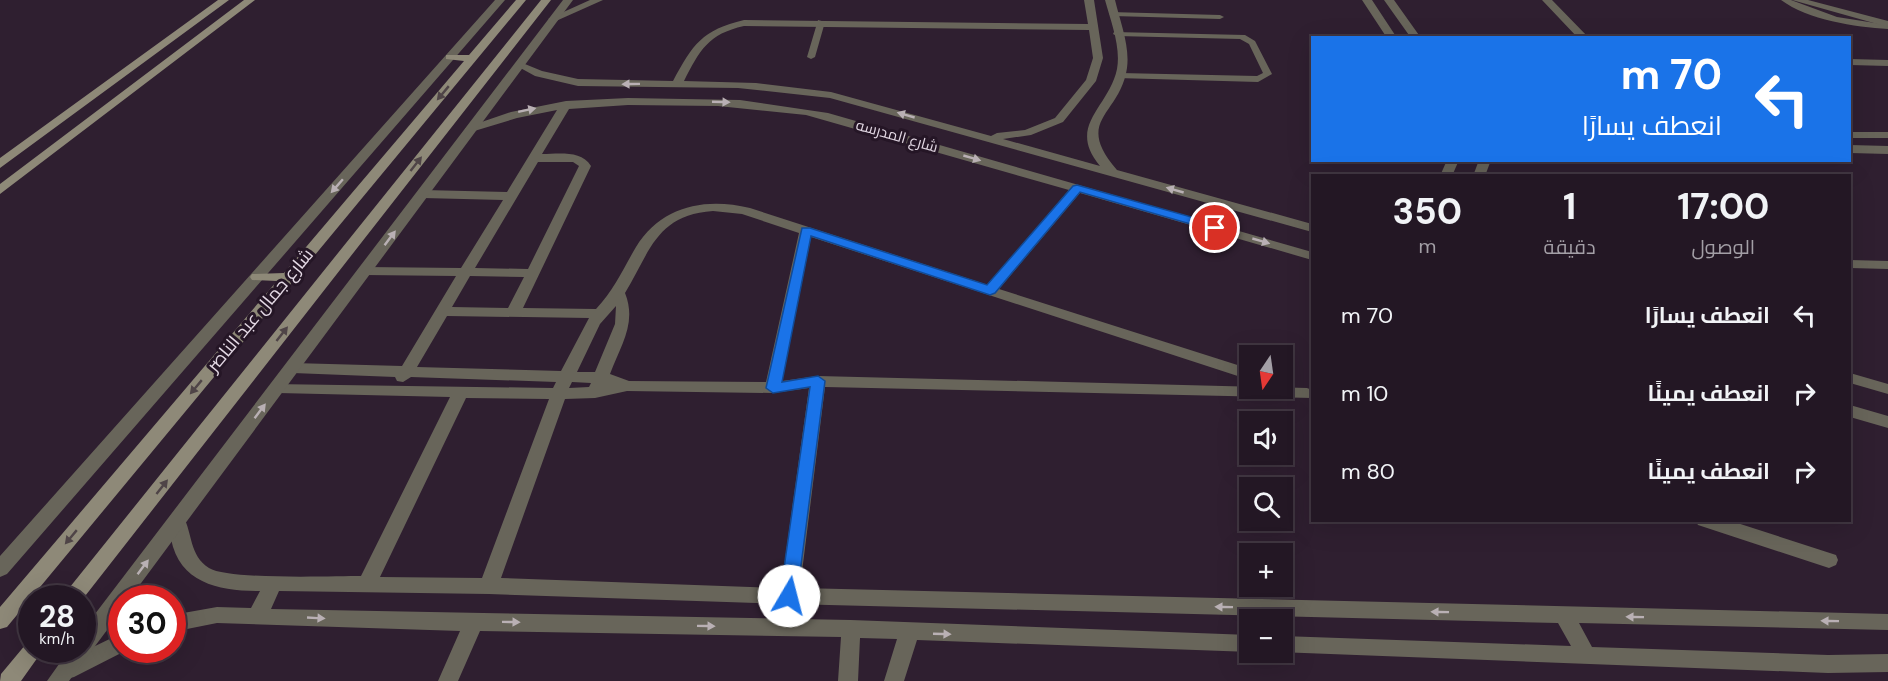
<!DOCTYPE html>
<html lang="ar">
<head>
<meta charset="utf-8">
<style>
	:root { --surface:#231724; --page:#2f2431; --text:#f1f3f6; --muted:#a39fa6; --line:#403641 }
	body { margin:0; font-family:"DM Sans",Cairo,sans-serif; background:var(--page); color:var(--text); direction:rtl; height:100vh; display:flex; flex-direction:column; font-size:22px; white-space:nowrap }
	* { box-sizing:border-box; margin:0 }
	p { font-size:20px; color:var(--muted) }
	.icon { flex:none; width:33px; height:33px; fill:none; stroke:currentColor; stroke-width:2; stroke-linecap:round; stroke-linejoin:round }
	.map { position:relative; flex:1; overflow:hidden; direction:ltr }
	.details { position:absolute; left:1311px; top:174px; width:540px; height:348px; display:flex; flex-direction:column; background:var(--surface); border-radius:0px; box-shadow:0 6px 24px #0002,0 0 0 2px var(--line); direction:rtl }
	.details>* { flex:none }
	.hud { position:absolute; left:1311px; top:36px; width:540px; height:126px; border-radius:0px; box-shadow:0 6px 24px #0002,0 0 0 2px var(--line); direction:rtl; background:#1a73e8; color:#fff; overflow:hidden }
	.needle { width:39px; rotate:193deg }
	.buttons { position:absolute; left:1239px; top:345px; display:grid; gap:12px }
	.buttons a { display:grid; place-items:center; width:54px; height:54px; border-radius:0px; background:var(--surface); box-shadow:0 6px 24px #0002,0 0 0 2px var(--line); font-size:30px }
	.speed { position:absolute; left:18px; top:585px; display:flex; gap:12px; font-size:30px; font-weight:700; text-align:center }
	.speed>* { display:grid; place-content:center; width:78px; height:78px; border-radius:50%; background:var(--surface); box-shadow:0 6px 24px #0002,0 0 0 2px var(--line); line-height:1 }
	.speed small { font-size:15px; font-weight:400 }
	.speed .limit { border:9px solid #d22; background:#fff; color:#111 }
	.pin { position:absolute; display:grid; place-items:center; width:51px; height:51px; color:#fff; margin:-26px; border:3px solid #fff; border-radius:50%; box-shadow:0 2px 6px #0007 }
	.me { position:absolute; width:66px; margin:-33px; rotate:8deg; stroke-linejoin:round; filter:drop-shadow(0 0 4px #0008) }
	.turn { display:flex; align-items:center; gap:21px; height:126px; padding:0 30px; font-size:27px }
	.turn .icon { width:78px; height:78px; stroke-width:2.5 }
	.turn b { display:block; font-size:42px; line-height:51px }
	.eta { display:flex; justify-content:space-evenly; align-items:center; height:102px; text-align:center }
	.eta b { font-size:36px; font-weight:700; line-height:42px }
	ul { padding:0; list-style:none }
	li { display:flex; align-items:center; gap:18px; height:78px; padding:0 30px }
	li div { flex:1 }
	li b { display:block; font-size:22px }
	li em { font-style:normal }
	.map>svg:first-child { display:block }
</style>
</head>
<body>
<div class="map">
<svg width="1888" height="681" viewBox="0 0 1888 681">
	<rect width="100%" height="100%" fill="#2f1f30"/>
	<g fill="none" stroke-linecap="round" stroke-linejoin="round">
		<path fill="#68655a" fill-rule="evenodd" d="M1781,0H1791L1837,17L1888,25V29C1855,27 1808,20 1781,0Z
			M1110,12L1220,15L1224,17L1220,19L1113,16L1109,14Z
			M818,20L825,22L815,57L811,59L807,57Z
			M1114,32L1245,35L1255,41L1272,74L1258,82L1117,78V74L1120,73L1257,76L1263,73L1249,44L1240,39L1117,36L1113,34Z"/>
		<path fill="#68655a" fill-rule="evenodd" d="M590,0H603L556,21L548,19Z
			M1084,0H1094L1103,58L1096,81L1063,122L1031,135L1003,139L1100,166C1066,125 1109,108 1117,69C1121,47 1111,22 1105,0H1115C1120,21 1130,46 1127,68C1120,116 1073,119 1117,170L1312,224V232L830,98L738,88L578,86L535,76L515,65L520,62L542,71L578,79L673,81C693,44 702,30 744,20L1088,24ZM744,26L1089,30L1093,58L1086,80L1055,118L1025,130L997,133L991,136L831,92L756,83L684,81C700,50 708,34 744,26Z
			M1362,0H1372L1397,38H1387Z
			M1384,0H1394L1421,38H1411Z
			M1542,0H1552L1589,38H1578Z
			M1792,0H1808L1888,21V27Z
			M1850,59L1888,60V66L1850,65Z
			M628,98L740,100L828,113L1312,252V260L1080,193L999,289L1250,369V380L811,237L782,381L818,376L1307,388L1312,390V398L825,387L800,588L1888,614V630L1579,623L1592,647L1828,655L1888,654V672L1828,673L1278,652H1282V636L1571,646L1558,623L789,604L489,594L279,591L271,609L851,620L1250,635L1251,652L917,640L904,681H884L897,639L860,638L858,681H838L841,637L480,631L458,681H438L460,631L217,623L172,632V615L217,607L251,608L260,591C220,591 180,584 171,539C170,531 167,523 171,516L177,514L183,516C193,534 189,555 209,568C228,580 333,576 361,576L450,397L278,393L272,392L270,388L272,384L553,388L556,382L411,377L403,382L397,381L395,377L293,373L285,368L293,363L402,366L456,276L365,275L358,271L365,267L461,268L503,200L423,198L417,194L423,190L507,192L557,110L517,118L471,132L465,129L467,127L511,112L566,101ZM628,105L718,106L806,115L1069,190L988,285L750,208C705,197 661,206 636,247C623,269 614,290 596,309L523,308L591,166C581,150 559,154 542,154L569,109ZM538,162H573L579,166L528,269L475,268ZM713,211L742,214L799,233L766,382L629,381L610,374C621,345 637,323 625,293C650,252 656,215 713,211ZM470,276L524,277L508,308L452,307ZM616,306L615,324L595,372H577L600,324ZM447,316L589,318L561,371L417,367ZM572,382L591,383L589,387L569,388ZM809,388L781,588L501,578L565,399L595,398L627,391L773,393ZM466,398L549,399L482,578L380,577Z
			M1850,132H1888V138H1850Z
			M1850,145L1888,146V154L1850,153Z
			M1447,160H1459L1452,176H1440Z
			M1479,160H1491L1485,176H1473Z
			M1850,260L1888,261V269L1850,268Z
			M1850,373L1888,384V394L1850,383Z
			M1850,405L1888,416V428L1850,417Z
			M1695,520H1728L1836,555L1838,560L1836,565L1829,568L1698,525Z
			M122,633V650H127L74,677L67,679L60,677L57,670L60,663Z"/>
		<path fill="#68655a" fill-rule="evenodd" d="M495,0H505L7,574L0,577V556Z
			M563,0H573L130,598H122V610L69,681H47L69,650H82V631Z"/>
		<path fill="#8e8978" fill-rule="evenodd" d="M218,0H229L0,168V158Z
			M244,0H255L0,194V184Z
			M516,0H526L7,627L0,629V607L277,281L252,280L250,277L252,274L284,273L464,61L446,59V55H469Z
			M541,0H551L82,600V598H64L66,592Z
			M32,642V650H43L21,681H0L1,674L26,644Z"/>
	</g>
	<defs><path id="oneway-solid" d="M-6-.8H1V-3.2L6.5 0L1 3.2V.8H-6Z" transform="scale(1.5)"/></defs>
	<g fill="#b9b0b4">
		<use href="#oneway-solid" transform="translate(631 84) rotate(179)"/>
		<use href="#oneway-solid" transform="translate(721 102) rotate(2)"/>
		<use href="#oneway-solid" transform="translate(527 110) rotate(-12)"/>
		<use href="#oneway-solid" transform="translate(906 115) rotate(-164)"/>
		<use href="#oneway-solid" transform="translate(972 158) rotate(16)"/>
		<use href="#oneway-solid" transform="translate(337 186) rotate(131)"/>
		<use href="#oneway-solid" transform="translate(1175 190) rotate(-164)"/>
		<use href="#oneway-solid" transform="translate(390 238) rotate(-53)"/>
		<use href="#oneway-solid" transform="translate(1261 241) rotate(16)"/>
		<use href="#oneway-solid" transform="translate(260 411) rotate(-53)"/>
		<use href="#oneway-solid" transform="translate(143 567) rotate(-53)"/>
		<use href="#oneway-solid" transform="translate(1224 607) rotate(-179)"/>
		<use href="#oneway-solid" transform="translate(1440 612) rotate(-179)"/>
		<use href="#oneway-solid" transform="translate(1635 617) rotate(-179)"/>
		<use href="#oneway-solid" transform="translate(316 618) rotate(3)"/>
		<use href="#oneway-solid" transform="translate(1830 621) rotate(-179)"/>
		<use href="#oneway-solid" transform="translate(511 622) rotate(1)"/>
		<use href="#oneway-solid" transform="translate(706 626) rotate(1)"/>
		<use href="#oneway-solid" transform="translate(942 634) rotate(2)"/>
	</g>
	<g fill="#4f4447">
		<use href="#oneway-solid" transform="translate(443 93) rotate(130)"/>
		<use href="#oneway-solid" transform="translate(416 164) rotate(-52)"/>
		<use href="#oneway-solid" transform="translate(282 334) rotate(-52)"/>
		<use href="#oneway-solid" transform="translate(196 387) rotate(130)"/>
		<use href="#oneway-solid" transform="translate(162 487) rotate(-52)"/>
		<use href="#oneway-solid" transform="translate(71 537) rotate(130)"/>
	</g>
	<path fill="#1a73e8" stroke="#114b97" stroke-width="1.5" d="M1077,185L1220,225L1221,228L1220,230H1211L1080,192L995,293L990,295L811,236L782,382L818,376L825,381L797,596L795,601L789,603L782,601L780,596L810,387L773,393L766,388L802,228H810L987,285L1073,186Z"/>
	<g text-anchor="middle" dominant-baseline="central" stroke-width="6" stroke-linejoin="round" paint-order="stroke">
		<g font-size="15" fill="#e4d9e5" stroke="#251626">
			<text transform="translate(897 136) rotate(16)">شارع المدرسه</text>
		</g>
		<g font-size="18" fill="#e4d9e5" stroke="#251626">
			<text transform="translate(260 310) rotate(-50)">شارع جمال عبد الناصر</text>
		</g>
	</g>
</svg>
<div class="buttons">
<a><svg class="needle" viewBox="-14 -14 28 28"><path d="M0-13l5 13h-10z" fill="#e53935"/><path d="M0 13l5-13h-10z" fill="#a39fa6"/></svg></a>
<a><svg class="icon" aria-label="sound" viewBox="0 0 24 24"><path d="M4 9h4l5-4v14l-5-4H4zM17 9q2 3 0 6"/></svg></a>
<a><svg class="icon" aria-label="search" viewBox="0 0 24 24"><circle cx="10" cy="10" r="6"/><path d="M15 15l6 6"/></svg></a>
<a>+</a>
<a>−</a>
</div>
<div class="speed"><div>28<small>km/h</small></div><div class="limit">30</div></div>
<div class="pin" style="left:1215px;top:228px;background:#d93025"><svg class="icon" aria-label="arrive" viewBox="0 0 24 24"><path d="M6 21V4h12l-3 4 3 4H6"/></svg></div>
<svg class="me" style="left:789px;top:596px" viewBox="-20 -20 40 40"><circle r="19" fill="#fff"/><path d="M0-13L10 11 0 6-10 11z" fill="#1a73e8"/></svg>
<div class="hud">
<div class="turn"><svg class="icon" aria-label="left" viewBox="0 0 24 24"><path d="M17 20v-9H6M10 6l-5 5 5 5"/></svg><div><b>70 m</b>انعطف يسارًا</div></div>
</div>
<section class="details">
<div class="eta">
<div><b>17:00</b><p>الوصول</p></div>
<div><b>1</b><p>دقيقة</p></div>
<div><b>350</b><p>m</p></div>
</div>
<ul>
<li><svg class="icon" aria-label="left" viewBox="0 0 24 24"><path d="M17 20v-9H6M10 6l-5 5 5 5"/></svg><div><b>انعطف يسارًا</b></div><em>70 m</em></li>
<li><svg class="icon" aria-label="right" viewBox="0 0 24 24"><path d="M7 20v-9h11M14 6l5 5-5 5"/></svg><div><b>انعطف يمينًا</b></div><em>10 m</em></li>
<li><svg class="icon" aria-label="right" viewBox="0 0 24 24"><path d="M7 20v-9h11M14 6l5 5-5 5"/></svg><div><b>انعطف يمينًا</b></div><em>80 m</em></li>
</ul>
</section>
</div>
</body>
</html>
